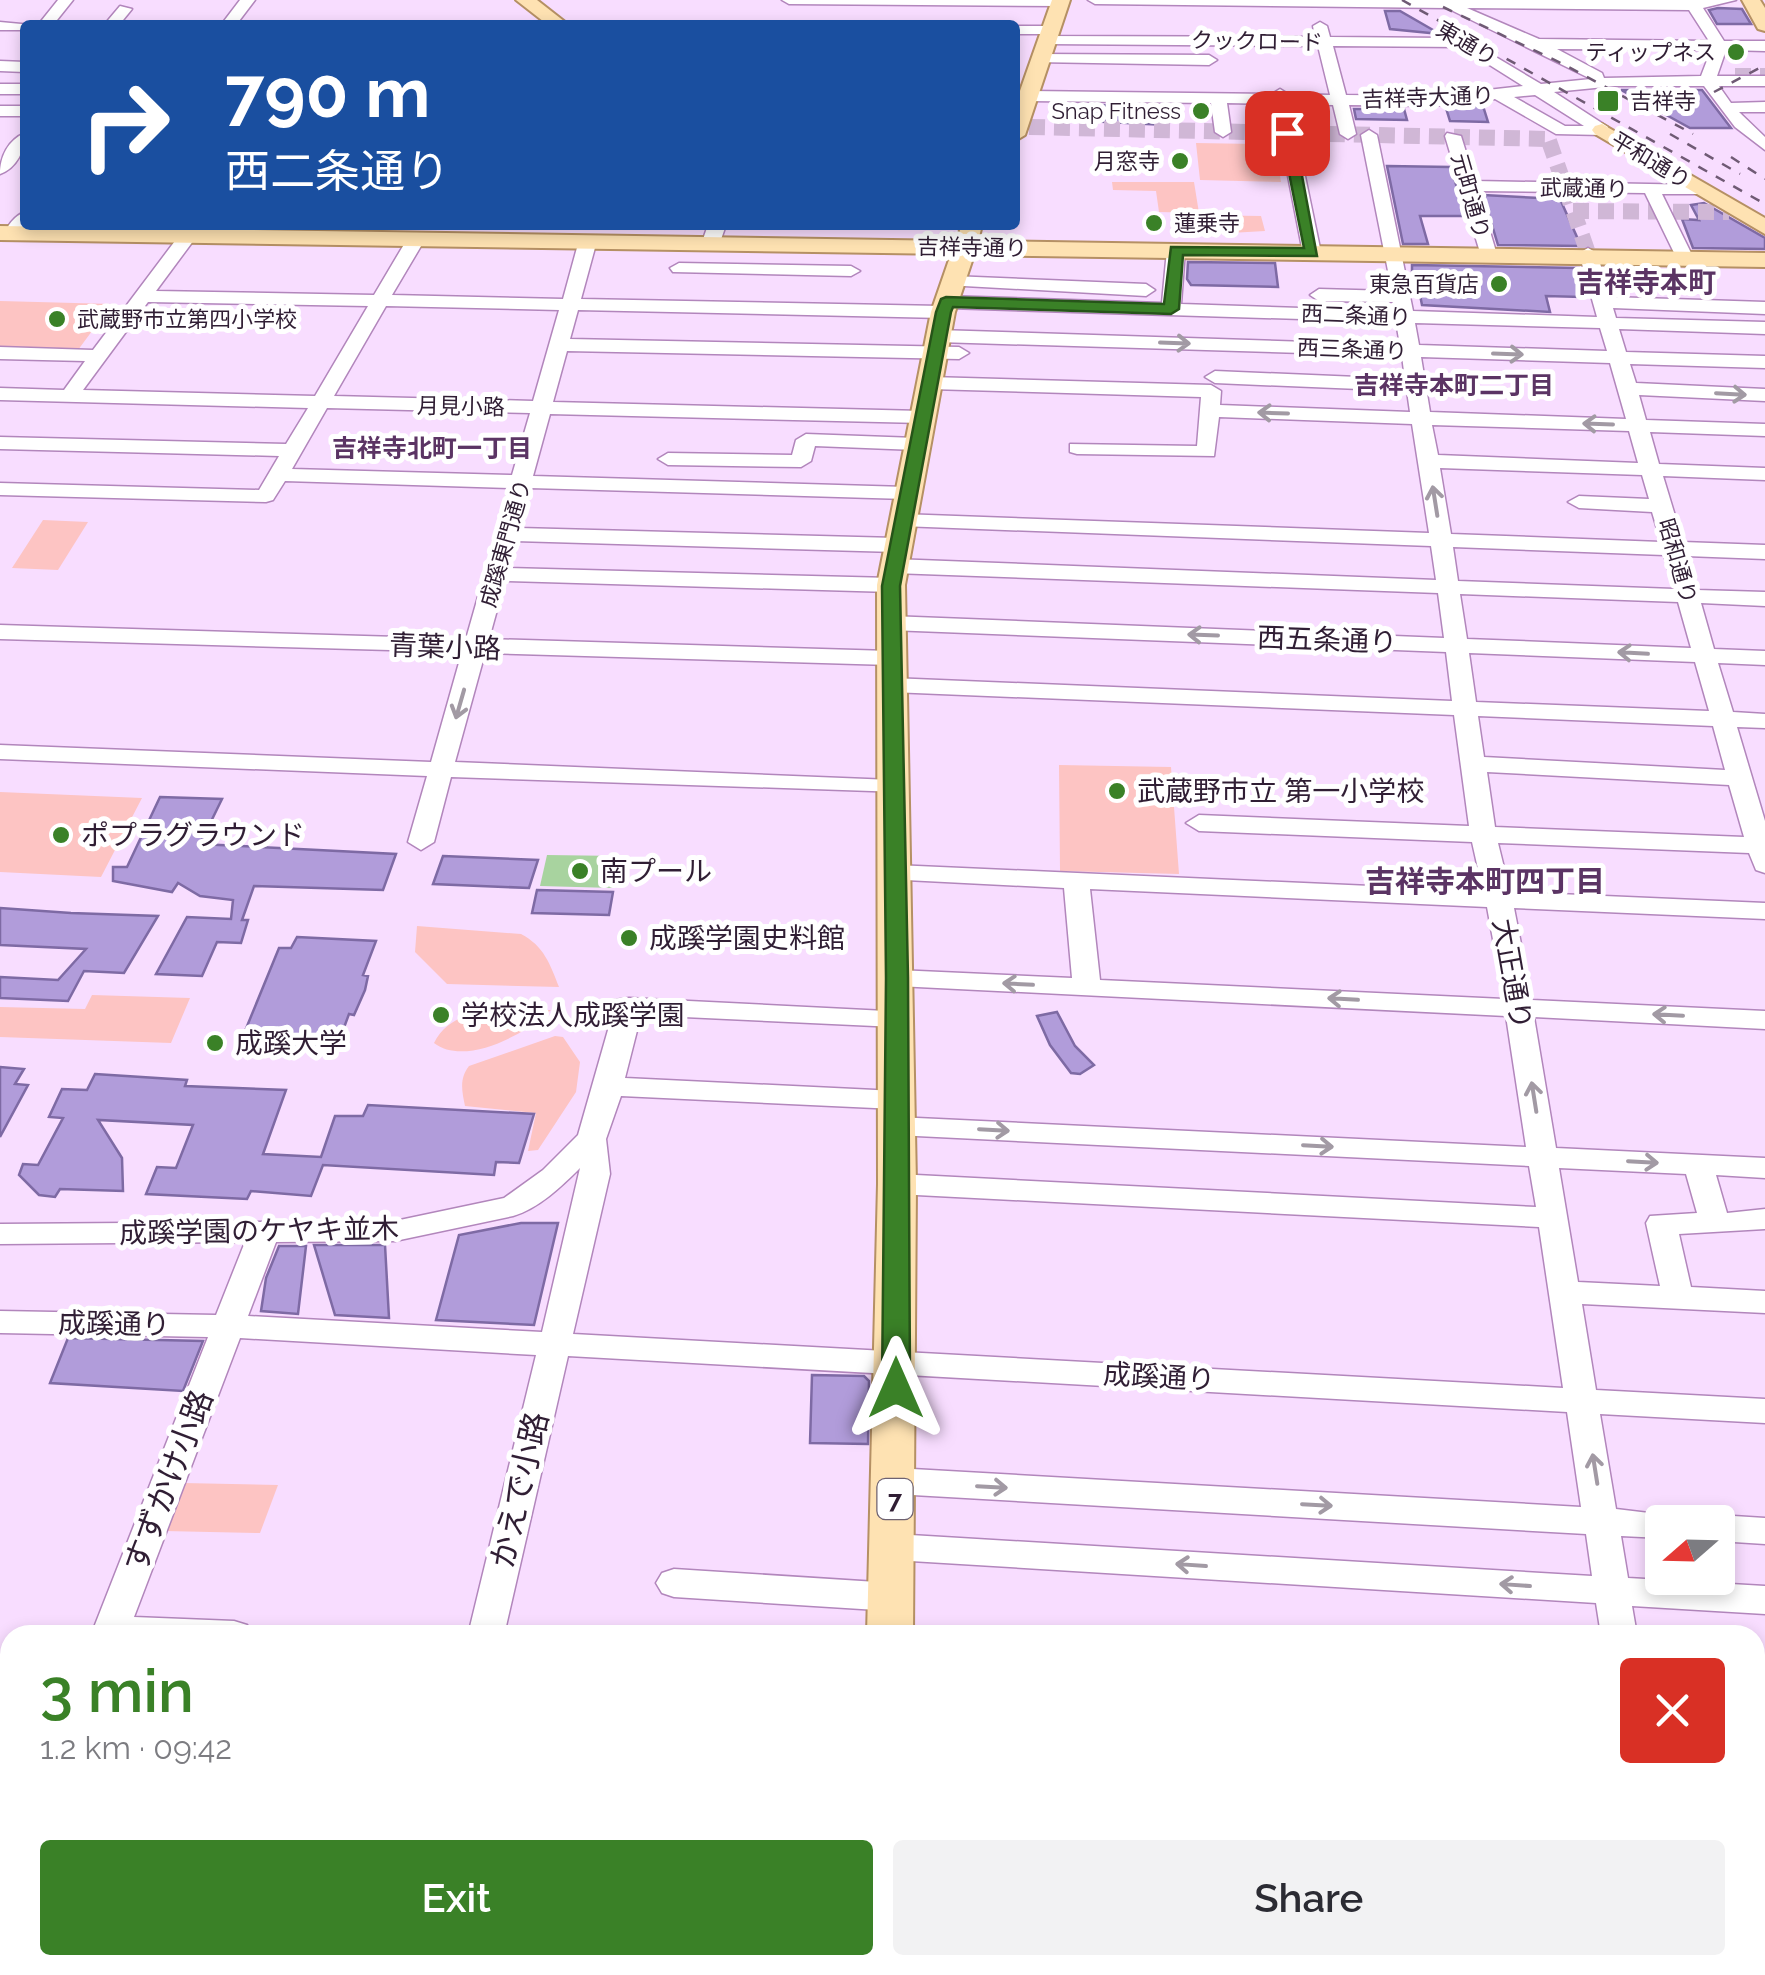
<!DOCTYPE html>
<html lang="en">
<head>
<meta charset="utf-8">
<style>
	:root { --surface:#fff; --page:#f2f2f3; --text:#2b2b33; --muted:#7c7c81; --accent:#3a8127 }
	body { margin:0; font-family:Raleway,"Noto Sans JP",sans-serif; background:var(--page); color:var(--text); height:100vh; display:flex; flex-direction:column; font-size:38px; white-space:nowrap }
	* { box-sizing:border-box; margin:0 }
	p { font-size:32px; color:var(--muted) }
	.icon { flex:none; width:55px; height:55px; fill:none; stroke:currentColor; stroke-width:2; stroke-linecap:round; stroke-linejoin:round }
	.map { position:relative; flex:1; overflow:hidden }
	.panel { position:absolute; left:0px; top:1625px; width:1765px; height:350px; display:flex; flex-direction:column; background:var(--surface); border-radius:30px 30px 0 0; box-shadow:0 5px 15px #0003 }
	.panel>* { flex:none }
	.top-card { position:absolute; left:20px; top:20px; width:1000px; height:210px; border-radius:10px; box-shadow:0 5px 15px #0003; background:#1a4fa0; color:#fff; overflow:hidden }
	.needle { width:65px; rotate:250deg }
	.fabs { position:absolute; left:1645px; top:1505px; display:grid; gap:20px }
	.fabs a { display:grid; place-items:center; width:90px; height:90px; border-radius:10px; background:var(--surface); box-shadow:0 5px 15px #0003; font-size:50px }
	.pin { position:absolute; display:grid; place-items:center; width:85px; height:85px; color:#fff; margin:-42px; border-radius:20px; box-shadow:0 5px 15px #0006 }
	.me { position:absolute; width:110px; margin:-55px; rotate:0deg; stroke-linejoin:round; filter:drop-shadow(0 0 8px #0008) }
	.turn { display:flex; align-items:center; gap:35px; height:210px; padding:0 40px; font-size:45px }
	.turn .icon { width:130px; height:130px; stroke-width:2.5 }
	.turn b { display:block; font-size:70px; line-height:85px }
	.round { display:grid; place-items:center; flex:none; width:105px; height:105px; border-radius:10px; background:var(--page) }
	.head { display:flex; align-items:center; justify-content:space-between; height:170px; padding:0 40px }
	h1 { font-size:60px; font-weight:600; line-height:75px; color:var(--accent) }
	.action { display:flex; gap:20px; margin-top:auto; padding:20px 40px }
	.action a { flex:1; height:115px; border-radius:10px; background:var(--accent); color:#fff; font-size:40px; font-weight:600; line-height:115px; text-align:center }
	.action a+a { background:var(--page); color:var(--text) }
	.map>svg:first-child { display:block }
</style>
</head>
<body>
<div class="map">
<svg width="1765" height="1975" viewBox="0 0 1765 1975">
	<rect width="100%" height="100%" fill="#f8ddff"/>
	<path fill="#fdc4c3" d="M1254,135L1274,138L1281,182L1200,180L1196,143L1255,144Z
		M1112,182H1194L1199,213L1159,212L1156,191L1113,190Z
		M1191,215L1261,216L1265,231L1195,235Z
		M0,301L112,304L78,350L0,348Z
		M43,520L88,522L58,570L12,568Z
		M1059,765L1171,767L1179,874L1060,871Z
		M0,792L142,798L101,877L0,872Z
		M417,926L521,934C544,946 550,964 559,987L447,984L415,952Z
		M92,995L190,998L171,1043L0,1037V1007L85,1009Z
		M551,1010C526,1034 465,1067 434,1043C454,1002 512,1011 551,1010Z
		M555,1036L563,1037L580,1062L576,1092L538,1150L528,1151L536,1113L465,1106C462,1091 459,1079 469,1066Z
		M183,1483L278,1485L260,1533L164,1531Z"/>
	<path fill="#a8d39f" d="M547,855L620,856L613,888L540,886Z"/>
	<path fill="#b19cda" stroke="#7e6aa4" stroke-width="2.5" d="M1718,8L1742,9L1751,24H1717L1709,10Z
		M1385,11H1400L1440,34L1390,29Z
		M1621,90H1702L1731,128H1690Z
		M1072,105L1171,106L1172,117L1166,125L1068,120Z
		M1467,106H1483L1488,122L1450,121L1446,108Z
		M1354,109H1404L1407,120L1356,119Z
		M1387,166L1451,167L1465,216H1420L1428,244H1403Z
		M1483,195L1560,199L1581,246L1498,245Z
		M1704,203L1765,238V249L1693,248L1682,219L1699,220L1691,205Z
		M1188,262L1275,263L1278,287L1191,285L1187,279Z
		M1412,265L1579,268L1586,290H1578L1581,297L1546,296L1550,312L1422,305L1420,295L1412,290Z
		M1605,268L1658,269L1663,282L1643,281L1646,291L1612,289Z
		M160,797L222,799L200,844L396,854L383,890L254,886L242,920H248L241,943L217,942L202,976L156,974L187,917L231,919L233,900L200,896L178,883L172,892L113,881V867H127Z
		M443,856L538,860L529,888L433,884Z
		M537,890L613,892L609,915L532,913Z
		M0,908L71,913L158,916L124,973L84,971L68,1001L0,998V977L58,980L86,949L0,945Z
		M297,937L376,941L363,975L368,976L365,990L354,1015L349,1014L335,1052L251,1049L256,1036H243L279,948H291Z
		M1057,1012L1075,1046L1094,1065L1080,1074L1071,1073L1050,1045L1037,1016Z
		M0,1067L24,1069L15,1084L28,1085L0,1137Z
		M95,1074L187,1080L185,1086L286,1090L263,1154L321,1157L335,1116H363L368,1105L534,1114L519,1163L496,1162L494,1175L323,1165L311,1196L251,1191L247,1199L146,1194L157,1167L176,1168L193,1125L98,1120L122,1158L123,1191L60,1189L55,1197L39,1195L19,1175L23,1164L38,1165L63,1118L49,1117L62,1089L87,1090Z
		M521,1223H558L534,1325L436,1320L459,1235Z
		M314,1245H385L389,1318L335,1315Z
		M279,1246H306L298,1314L261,1311L266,1278Z
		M68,1338L203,1341L183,1391L50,1383Z
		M812,1375L864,1376L869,1381L868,1444L810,1443Z"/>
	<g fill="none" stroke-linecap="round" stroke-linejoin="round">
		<path stroke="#d0b7d6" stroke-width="16" stroke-dasharray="16 9" stroke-linecap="butt" d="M1735,76H1765
			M1029,127L1549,139
			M1549,141L1588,253
			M1573,211L1729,212"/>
		<g stroke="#b286bc" stroke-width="3">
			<path id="minor" d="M58,0H73L53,25H38Z
				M240,0H255L236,25H221Z
				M782,0H1066L1067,2L1060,6L789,4Z
				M1088,0H1736L1703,8L1724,41H1765V51L1726,50L1717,76H1765V86H1719L1731,103L1765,102V112H1739L1765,137V150L1735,127L1704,86H1615L1554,92L1608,127V133L1602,135L1556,134L1495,99L1434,106L1349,105L1356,134L1348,139L1340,134L1333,105L1290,104L1321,253L1312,258L1303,253L1274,104L1227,103L1231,132L1223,137L1215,132L1211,103L1030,101L1022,96L1030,91L1272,94L1280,89L1288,94L1330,95L1318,46L1048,44L1040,39L1043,36L1315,37L1313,26L1320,22L1327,26L1330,37L1447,38L1445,35L1452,31L1541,84L1591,79L1447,8L1095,4ZM1467,8L1689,10L1709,41L1539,39ZM1333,46L1461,47L1523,86L1434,96L1346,95ZM1557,49L1711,50L1701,76L1604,78L1602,73ZM1535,95L1584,126H1565L1514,97Z
				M120,6L132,9L119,25H104Z
				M0,22L32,25H25V30H0Z
				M1015,26H1051L1058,30L1051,34H1015Z
				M1040,54L1209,55L1217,60L1209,65L1035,62V56Z
				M0,61L25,62V72L0,71Z
				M0,84H25V94H0Z
				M0,106H25V116H0Z
				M1369,130L1377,135L1413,311L1597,317L1579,253L1588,248L1597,253L1610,297L1765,302V314L1613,308L1616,318L1765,322V334L1619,329L1626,352L1765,356V368L1630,364L1636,383L1765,389V401L1639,395L1646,420L1765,424V436L1650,432L1659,464L1765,468V480L1663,476L1683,542L1765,545V559L1686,556L1697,590L1765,592V606L1701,603L1714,649L1765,651V665L1718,663L1733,712L1765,714V728L1737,727L1765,821V873L1756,870L1749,853L1498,843L1510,892L1765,903V919L1514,908L1532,1000L1765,1011V1029L1534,1017L1556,1148L1765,1158V1178L1716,1175L1727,1213L1765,1209V1229L1679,1234L1691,1287L1765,1291V1313L1582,1304L1596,1390L1765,1399V1423L1600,1414L1616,1509L1674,1516L1678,1522H1662V1538L1621,1536L1628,1578L1765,1586V1614L1632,1606L1637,1635H1601L1596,1603L894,1560L882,1556L877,1547L882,1538L894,1534L1592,1576L1586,1534L895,1494L883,1490L878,1481L883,1472L895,1468L1581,1507L1567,1412L568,1356L504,1635H468L536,1355L240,1338L134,1617L234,1621L247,1625L252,1635H91L208,1337L0,1333V1311L216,1315L245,1242L0,1244V1224L395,1221L504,1198L543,1170L578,1135L612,1016H586L582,1010L586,1004L629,998L906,1012L910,1018L906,1024L896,1027L641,1015L625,1078L896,1091L906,1094L910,1100L906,1106L896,1109L621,1096L606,1139L610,1174L573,1334L1563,1388L1539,1227L897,1194L886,1191L882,1184L886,1177L897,1174L1536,1207L1529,1166L896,1135L886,1133L881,1126L886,1119L896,1117L1526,1147L1506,1016L897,986L883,978L897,970L1072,978L1064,888L886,879L882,873L895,865L1483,891L1472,842L1199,831L1186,823L1199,815L1469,826L1454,715L891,692L879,685L891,678L1452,701L1446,652L890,630L879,623L890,616L1444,638L1438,593L893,573L882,566L893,559L1436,580L1431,546L901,526L890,520L901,514L1429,533L1412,424L1219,417L1214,456L1077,454L1070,452V444L1197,446L1201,397L930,389L920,383L930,377L1211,385L1221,391L1220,405L1410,412L1407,391L1215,383L1205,377L1215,371L1405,379L1402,356L938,342L929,336L938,330L1400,345L1396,322L948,308L952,312L943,318L578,310L570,339L959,347L969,353L959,359L567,351L553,402L922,411L932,417L922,423L550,414L533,476L906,487L917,493L906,499L530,488L519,528L896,538L907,545L896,552L515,541L508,568L891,578L902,585L891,592L505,581L489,639L890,651L902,658L890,665L485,653L455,762L892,780L904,787L901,792L451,777L434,842L421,850L408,842L427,776L0,759V745L431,762L462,652L0,639V625L466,639L509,488L285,481L273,500L266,502L0,495V483L259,490L279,456L0,449V437L286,444L308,408L0,400V388L64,390L85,361L0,359V347L93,350L187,225H205L156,291L374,295L406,241L415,236L424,241L392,295L563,299L578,244L587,239L596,244L581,299L941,306L937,302L946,296L1162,303L1167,250L1176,245L1185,250L1181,304L1395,311L1393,302L1319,301L1310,295L1319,289L1392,291L1361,135ZM148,302L368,306L315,396L83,390ZM386,306L559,310L533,401L334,396ZM1415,323L1600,328L1607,351L1419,345ZM1421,357L1610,363L1626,419L1430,412ZM327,408L530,413L512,475L292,469ZM1432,425L1629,431L1638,463L1438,455ZM1440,468L1642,475L1649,499L1579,496L1568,502L1579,508L1652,512L1661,542L1451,534ZM1453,547L1664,555L1674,589L1458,581ZM1460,594L1678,602L1691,648L1467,639ZM1469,653L1695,662L1709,711L1476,702ZM1478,716L1713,726L1725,770L1484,757ZM1487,772L1729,785L1744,837L1495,827ZM1090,889L1487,907L1504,999L1100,980ZM580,1168L542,1332L248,1316L276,1242L395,1241L513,1216C538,1209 562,1186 580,1168ZM1559,1168L1686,1174L1697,1213L1650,1216L1646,1223L1660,1286L1578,1282Z
				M25,133C25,150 17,168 0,174C0,157 8,140 25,133Z
				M1447,133L1461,136L1475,181L1705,185V193L1699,194H1662L1694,259L1685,264L1679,263L1645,193L1478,191L1497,255L1494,259H1482L1445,136Z
				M25,212L28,225L19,237H7C2,229 17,214 25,212Z
				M708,225H726L719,245L710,250L701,245Z
				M679,263L851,266L860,271L851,276L673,272L670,268Z
				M952,276L1146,284L1155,290L1146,296L946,285L943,281Z
				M806,434L916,438L926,444L916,450L815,446L811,461L801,467L668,465L658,459L668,453L792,455L796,440Z
				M1718,1515L1765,1518V1544L1718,1541V1522H1704Z
				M674,1569L893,1583L906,1587L911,1597L906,1607L893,1611L674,1597L662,1593L656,1583L662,1573Z
				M1755,1713H1765V1743H1755Z
				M1755,1845L1765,1846V1880L1755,1879Z
				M10,1873V1955L0,1954V1877Z
				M328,1965H368L365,1975H325Z
				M387,1965H551L555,1975H392Z
				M1654,1965H1694L1696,1975H1656Z"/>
		</g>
		<g stroke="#b59064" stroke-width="4">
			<path id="major" d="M516,0H537L569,25H548Z
				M1052,0H1070L1025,135L1015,141V105Z
				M1742,0H1760L1765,8V31L1758,29Z
				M1602,124L1765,218V234L1595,134L1592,130L1595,126Z
				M962,225H982L978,241L1765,253V267L974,255L955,312L905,585L916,1184L913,1635H867L878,1184L877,585L931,312L951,254L0,240V226L956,241Z
				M843,1965H895L894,1975H842Z"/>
		</g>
		<use href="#minor" fill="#fff" fill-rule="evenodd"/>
		<use href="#major" fill="#fee2b2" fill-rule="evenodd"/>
		<path stroke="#6f5a74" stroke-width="2.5" stroke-dasharray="10 10" stroke-linecap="butt" d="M1402,0L1765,204
			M1443,7L1563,64L1693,134
			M1714,92L1765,65
			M1670,134L1740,174
			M1731,157L1765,179"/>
	</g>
	<defs><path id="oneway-shaft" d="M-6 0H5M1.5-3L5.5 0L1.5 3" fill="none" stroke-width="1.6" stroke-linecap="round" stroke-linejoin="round" transform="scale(2.5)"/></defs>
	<g stroke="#a29aa4">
		<use href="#oneway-shaft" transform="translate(1175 343) rotate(2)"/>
		<use href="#oneway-shaft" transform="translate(1508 354) rotate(2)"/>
		<use href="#oneway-shaft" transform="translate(1731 394) rotate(3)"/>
		<use href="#oneway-shaft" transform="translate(1273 413) rotate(-178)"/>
		<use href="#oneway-shaft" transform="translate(1598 424) rotate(-178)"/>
		<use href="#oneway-shaft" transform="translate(1435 501) rotate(-99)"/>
		<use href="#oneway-shaft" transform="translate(1203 635) rotate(-178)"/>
		<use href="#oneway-shaft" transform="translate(1633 653) rotate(-177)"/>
		<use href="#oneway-shaft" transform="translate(460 704) rotate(106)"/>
		<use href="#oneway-shaft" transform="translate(1018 984) rotate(-177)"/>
		<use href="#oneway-shaft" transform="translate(1343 999) rotate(-177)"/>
		<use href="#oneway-shaft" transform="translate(1668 1015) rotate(-177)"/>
		<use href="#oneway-shaft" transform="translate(1534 1097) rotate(-99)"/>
		<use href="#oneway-shaft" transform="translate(994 1130) rotate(3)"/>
		<use href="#oneway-shaft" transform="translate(1318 1146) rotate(3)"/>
		<use href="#oneway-shaft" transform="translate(1643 1162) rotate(3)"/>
		<use href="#oneway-shaft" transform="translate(1595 1469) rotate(-99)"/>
		<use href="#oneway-shaft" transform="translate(992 1487) rotate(3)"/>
		<use href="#oneway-shaft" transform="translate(1317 1505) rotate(3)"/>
		<use href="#oneway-shaft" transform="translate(1191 1565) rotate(-176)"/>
		<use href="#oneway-shaft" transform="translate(1515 1585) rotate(-176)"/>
	</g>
	<path fill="#3a8127" stroke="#265419" stroke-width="2.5" d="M1287,129L1294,133L1317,256L1183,255L1179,309L1171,314L953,307L951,312L900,586L908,978L910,1388L906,1395H886L882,1388L886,978L882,586L936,312L941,299L946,297L1164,304L1171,247L1304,248L1281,133Z"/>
	<g fill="#3a8127" stroke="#fff" stroke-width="4">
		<circle cx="1736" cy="52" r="10"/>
		<rect x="1596" y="89" width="24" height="24" rx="5"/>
		<circle cx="1201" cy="111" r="10"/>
		<circle cx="1180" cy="161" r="10"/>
		<circle cx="1154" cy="223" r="10"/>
		<circle cx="1499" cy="284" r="10"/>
		<circle cx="57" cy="319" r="10"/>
		<circle cx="1117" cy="791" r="10"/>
		<circle cx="61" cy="835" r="10"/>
		<circle cx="580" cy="871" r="10"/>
		<circle cx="629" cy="938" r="10"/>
		<circle cx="441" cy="1015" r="10"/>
		<circle cx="215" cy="1043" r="10"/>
	</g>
	<g text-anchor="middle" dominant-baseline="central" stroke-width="10" stroke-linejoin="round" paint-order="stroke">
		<g font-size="22" fill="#301e34" stroke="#fff">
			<text transform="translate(1257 41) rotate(1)">クックロード</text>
			<text transform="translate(1467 43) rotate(30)">東通り</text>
			<text transform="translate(1428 97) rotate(-2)">吉祥寺大通り</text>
			<text transform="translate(1651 160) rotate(31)">平和通り</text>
			<text transform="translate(1584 188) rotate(1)">武蔵通り</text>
			<text transform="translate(1471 196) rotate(74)">元町通り</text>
			<text transform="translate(972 247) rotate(1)">吉祥寺通り</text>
			<text transform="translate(1356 315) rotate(2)">西二条通り</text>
			<text transform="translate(1352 349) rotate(2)">西三条通り</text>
			<text transform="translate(461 406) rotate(1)">月見小路</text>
			<text transform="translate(505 543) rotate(-74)">成蹊東門通り</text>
			<text transform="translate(1678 561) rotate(74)">昭和通り</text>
		</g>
		<g font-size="22" fill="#301e34" stroke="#fff" text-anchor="end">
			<text x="1716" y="52">ティップネス</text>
			<text x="1630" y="101" text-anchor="start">吉祥寺</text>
			<text x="1181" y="111">Snap Fitness</text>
			<text x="1160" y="161">月窓寺</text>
			<text x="1174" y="223" text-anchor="start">蓮乗寺</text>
			<text x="1479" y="284">東急百貨店</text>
			<text x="77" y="319" text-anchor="start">武蔵野市立第四小学校</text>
		</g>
		<g font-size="25" font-weight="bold" fill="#5b3464" stroke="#fff">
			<text x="1454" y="385">吉祥寺本町二丁目</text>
			<text x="432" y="448">吉祥寺北町一丁目</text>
		</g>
		<rect fill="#fff" stroke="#6e6271" stroke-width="2.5" x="877.5" y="1479" width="35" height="40" rx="8"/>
		<g font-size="25" font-weight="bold" fill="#301e34">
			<text x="895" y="1499">7</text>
		</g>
		<g font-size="28" font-weight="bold" fill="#5b3464" stroke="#fff">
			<text x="1646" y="282">吉祥寺本町</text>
		</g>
		<g font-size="28" fill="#301e34" stroke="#fff">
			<text transform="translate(1327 640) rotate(2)">西五条通り</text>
			<text transform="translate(445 647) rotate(2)">青葉小路</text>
			<text transform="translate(1512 974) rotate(80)">大正通り</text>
			<text transform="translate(259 1231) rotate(-1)">成蹊学園のケヤキ並木</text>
			<text transform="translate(114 1324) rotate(1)">成蹊通り</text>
			<text transform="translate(1159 1377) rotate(3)">成蹊通り</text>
		</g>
		<g font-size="28" fill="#301e34" stroke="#fff" text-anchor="start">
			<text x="1137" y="791">武蔵野市立 第一小学校</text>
			<text x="81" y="835">ポプラグラウンド</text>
			<text x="600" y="871">南プール</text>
			<text x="649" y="938">成蹊学園史料館</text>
			<text x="461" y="1015">学校法人成蹊学園</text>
			<text x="235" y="1043">成蹊大学</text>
		</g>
		<g font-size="30" font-weight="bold" fill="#5b3464" stroke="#fff">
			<text x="1485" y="881">吉祥寺本町四丁目</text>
		</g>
		<g font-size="32" fill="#301e34" stroke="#fff">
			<text transform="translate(168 1481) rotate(-69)">すずかけ小路</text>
			<text transform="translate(519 1490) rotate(-77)">かえで小路</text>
		</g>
	</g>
</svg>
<div class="fabs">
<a><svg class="needle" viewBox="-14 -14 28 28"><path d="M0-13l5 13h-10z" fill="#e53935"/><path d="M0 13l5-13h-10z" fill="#7c7c81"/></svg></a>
</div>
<div class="pin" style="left:1287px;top:133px;background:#d93025"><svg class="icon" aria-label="arrive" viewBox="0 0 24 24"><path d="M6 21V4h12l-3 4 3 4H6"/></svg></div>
<svg class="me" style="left:896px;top:1388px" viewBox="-20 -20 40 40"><path d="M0-17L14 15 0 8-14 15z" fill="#3a8127" stroke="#fff" stroke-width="4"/></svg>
<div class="top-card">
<div class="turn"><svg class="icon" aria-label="right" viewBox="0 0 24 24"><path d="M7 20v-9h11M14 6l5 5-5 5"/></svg><div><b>790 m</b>西二条通り</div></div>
</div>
<section class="panel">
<div class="head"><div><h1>3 min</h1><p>1.2 km · 09:42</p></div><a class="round" style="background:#d93025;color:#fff"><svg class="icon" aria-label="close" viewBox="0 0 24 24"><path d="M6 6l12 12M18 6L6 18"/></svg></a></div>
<div class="action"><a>Exit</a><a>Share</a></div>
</section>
</div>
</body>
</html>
